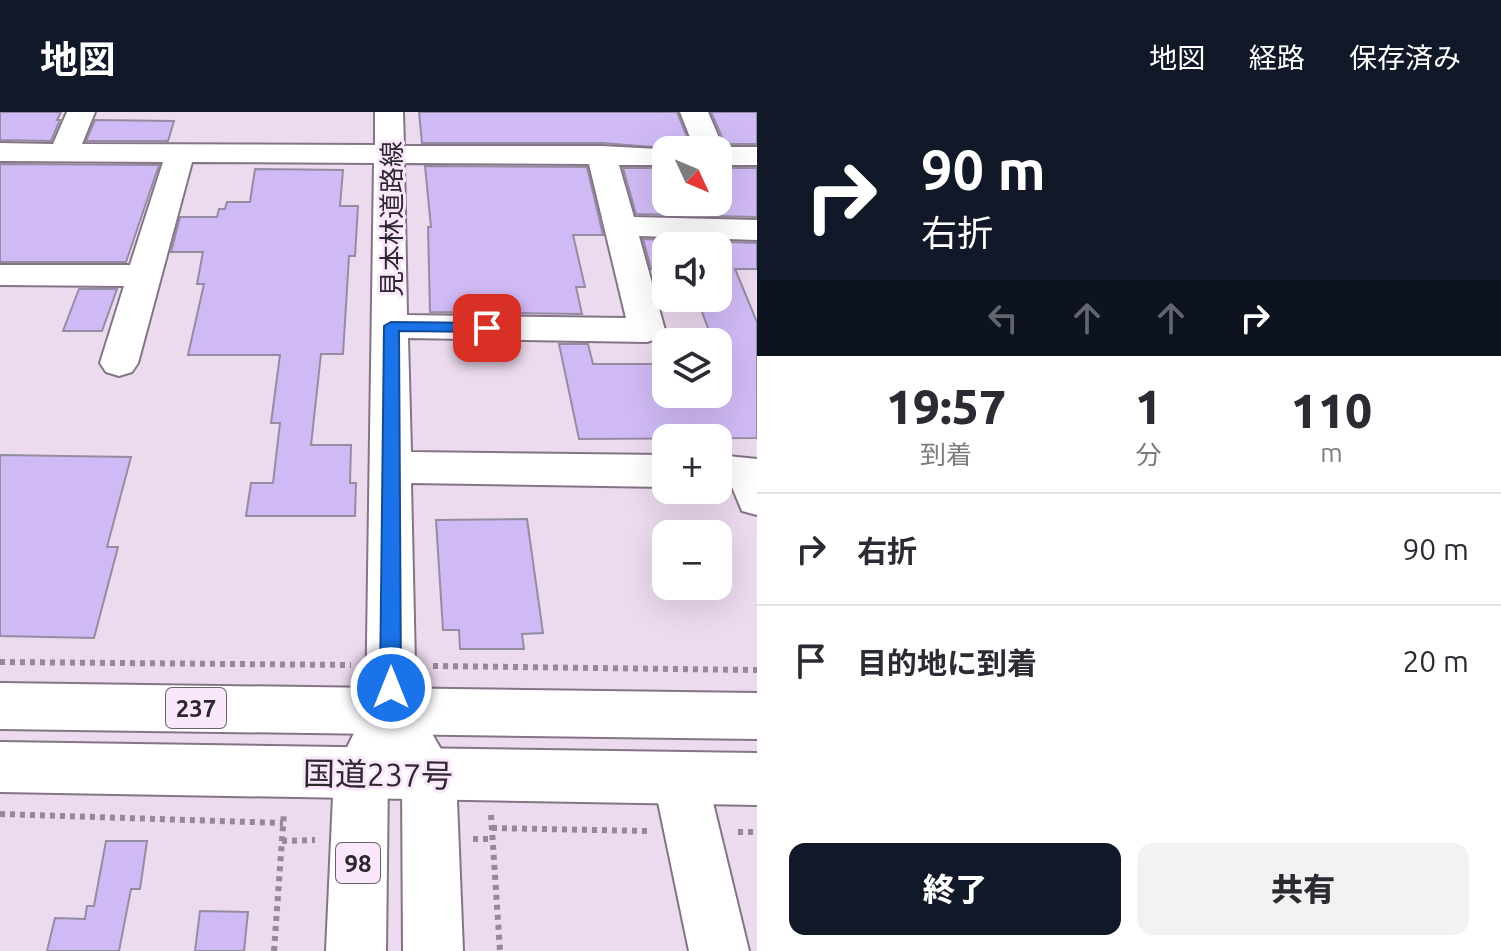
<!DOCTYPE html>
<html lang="ja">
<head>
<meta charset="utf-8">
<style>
	:root { --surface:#fff; --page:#f2f2f3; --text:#2b2b33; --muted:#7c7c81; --line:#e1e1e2; --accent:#111827 }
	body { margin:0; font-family:Ubuntu,"Noto Sans JP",sans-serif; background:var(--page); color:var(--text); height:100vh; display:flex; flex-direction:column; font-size:30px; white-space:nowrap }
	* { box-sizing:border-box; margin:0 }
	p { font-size:26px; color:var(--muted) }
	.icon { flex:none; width:44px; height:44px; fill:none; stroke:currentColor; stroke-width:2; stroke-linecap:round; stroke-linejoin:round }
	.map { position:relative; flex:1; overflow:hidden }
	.drawer { display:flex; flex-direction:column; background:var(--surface); width:744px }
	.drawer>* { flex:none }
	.banner { background:#111827; color:#fff; overflow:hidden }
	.needle { width:52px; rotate:134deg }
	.tools { position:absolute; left:652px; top:24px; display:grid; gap:16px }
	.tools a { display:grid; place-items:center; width:80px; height:80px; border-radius:16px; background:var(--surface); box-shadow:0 8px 32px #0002; font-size:40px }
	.pin { position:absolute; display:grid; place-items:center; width:68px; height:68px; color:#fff; margin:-34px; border-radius:16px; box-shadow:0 4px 12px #0006 }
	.me { position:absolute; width:88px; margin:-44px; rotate:0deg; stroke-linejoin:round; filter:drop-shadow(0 0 6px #0008) }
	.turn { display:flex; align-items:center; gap:28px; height:168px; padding:0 32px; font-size:36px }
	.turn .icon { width:104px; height:104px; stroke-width:2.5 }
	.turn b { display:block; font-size:56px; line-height:68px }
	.lanes { display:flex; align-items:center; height:76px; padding:0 32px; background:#0003; justify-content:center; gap:40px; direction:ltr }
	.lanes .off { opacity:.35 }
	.eta { display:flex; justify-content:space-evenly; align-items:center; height:136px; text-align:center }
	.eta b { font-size:48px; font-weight:800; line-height:56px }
	.action { display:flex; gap:16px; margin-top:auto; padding:16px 32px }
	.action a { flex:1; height:92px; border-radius:16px; background:var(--accent); color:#fff; font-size:32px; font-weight:800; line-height:92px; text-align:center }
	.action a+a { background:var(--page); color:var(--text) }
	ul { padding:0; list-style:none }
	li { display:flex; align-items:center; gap:24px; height:112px; padding:0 32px; border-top:2px solid var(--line) }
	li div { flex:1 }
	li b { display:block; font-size:30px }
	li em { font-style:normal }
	header { display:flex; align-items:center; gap:48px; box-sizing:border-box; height:112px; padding:0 40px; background:var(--accent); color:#fff }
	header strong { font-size:38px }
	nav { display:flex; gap:44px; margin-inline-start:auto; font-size:28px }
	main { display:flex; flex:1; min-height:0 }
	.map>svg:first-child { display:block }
</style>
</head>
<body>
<header>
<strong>地図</strong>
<nav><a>地図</a><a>経路</a><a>保存済み</a></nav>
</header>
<main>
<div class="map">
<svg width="757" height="839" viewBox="0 0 757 839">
	<rect width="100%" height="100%" fill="#ecdaee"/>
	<path fill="#d0baf5" stroke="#948da2" stroke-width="2" d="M0,0H61L57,8H60L51,29L0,28Z
		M419,0H677L692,38L602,31H422Z
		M711,0H757V32H725Z
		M95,8L174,9L168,29H86Z
		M0,52L159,53L126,150H0Z
		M425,54L587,55L603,123H573L585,175H576L582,202L430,200L428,115H431Z
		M623,56H666V90H718V56H757V105L636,102Z
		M255,57L343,58L340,94H358L355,144H349L343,242H321L311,333H351L350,371H356L355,404H246L251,371H273L280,311H271L280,243H188L204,172H197L203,140H171L180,105H217L219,97H225L227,90H250Z
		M643,127L757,131V157H735L757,210V326L579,327L559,232H588L593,252H666V282H718V230H713L697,186H718V134H666V157H651Z
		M79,177H117L102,219H63Z
		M0,343L131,345L107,435H118L94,526L0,524Z
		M527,407L543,521L522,522L524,537H460L459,518H443L436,408Z
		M106,729H147L140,777H131L119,839H47L55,806L85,807L87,794H94Z
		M200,799L248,800L244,839H195Z"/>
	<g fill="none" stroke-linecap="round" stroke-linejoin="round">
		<g stroke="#847486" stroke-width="4">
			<path id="minor" d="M67,0H95L82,32L375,33V0H403L404,34H602L676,38H666V53H619L634,105L757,108V128L639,124L665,218L660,226L647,230L408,226L411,340L666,343V375L411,371L416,598L409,614L391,621L373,614L366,598L374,51L192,50L138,251L132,260L119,264L106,260L100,251L124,174L0,173V153H130L163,50L0,49V31L53,32ZM404,51L589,52L626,206L407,203Z
				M680,0H708L723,35H757V53H718V38H695Z
				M718,343L757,347V403L742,399L732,375H718Z
				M680,640L699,648L707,666L749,839H689L653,666L661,648Z"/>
		</g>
		<g stroke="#847486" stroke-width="4">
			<path id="major" d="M391,575L409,582L456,663L463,839H403L402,667L393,650L388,663L386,839H326L334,662L373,582Z"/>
		</g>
		<g stroke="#847486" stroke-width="4">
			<path id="highway" d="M0,571L757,581V627L0,617Z
				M0,630L757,641V693L0,680Z"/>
		</g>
		<path stroke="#968997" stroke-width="6" stroke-dasharray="5 5" stroke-linecap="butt" d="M0,550L351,553
			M433,554L757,558
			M0,702L283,711
			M491,703L500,839
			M492,716L648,719
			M738,720H757
			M473,727H492
			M282,729L315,728
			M274,839L284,700"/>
		<use href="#minor" fill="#fff" fill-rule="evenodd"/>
		<use href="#major" fill="#fff" fill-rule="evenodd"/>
		<use href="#highway" fill="#fff" fill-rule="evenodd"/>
	</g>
	<path fill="#1a73e8" stroke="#114b97" stroke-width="2" d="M391,210L487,211L495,216L487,220L399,219L401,576L398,583L391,585L383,583L380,576L384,214Z"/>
	<g text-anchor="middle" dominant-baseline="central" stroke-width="6" stroke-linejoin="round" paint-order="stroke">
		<g fill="#fae7fb" stroke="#6a616c" stroke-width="2">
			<rect x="166" y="576" width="60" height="40" rx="6"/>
			<rect x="336" y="731" width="44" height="40" rx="6"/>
		</g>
		<g font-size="24" font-weight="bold" fill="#2d272e">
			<text x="196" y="596">237</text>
			<text x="358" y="751">98</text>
		</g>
		<g font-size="26" fill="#2d272e" stroke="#fae7fb">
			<text transform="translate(391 107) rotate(-90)">見本林道路線</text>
		</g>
		<g font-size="32" fill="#2d272e" stroke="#fae7fb">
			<text transform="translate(378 662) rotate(1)">国道237号</text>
		</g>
	</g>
</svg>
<div class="tools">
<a><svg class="needle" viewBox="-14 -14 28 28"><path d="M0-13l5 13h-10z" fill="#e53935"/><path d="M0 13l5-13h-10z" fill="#7c7c81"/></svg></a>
<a><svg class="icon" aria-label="sound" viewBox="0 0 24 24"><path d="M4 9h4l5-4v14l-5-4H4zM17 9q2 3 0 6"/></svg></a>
<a><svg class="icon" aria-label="layers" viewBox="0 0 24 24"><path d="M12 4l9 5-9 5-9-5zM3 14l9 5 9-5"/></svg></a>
<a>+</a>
<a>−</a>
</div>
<div class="pin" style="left:487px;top:216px;background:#d93025"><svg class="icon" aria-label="arrive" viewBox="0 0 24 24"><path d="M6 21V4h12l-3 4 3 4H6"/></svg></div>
<svg class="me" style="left:391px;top:576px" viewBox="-20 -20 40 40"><circle r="17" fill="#1a73e8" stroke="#fff" stroke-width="3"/><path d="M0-11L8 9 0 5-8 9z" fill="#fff"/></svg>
</div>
<section class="drawer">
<div class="banner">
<div class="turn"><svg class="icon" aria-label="right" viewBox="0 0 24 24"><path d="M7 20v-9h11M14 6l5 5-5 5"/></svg><div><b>90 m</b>右折</div></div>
<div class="lanes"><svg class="icon off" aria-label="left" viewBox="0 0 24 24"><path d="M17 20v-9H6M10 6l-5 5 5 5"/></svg><svg class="icon off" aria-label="ahead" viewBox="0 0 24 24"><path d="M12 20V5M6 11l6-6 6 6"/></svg><svg class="icon off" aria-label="ahead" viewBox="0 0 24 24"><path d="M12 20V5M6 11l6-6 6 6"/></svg><svg class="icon" aria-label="right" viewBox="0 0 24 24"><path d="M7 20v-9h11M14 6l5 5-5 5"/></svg></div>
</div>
<div class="eta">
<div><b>19:57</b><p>到着</p></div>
<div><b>1</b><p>分</p></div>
<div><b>110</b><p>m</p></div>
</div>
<ul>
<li><svg class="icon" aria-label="right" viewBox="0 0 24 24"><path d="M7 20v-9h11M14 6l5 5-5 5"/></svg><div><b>右折</b></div><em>90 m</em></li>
<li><svg class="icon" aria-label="arrive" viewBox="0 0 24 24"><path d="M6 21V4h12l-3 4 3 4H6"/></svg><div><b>目的地に到着</b></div><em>20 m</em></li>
</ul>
<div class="action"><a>終了</a><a>共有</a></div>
</section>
</main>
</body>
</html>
